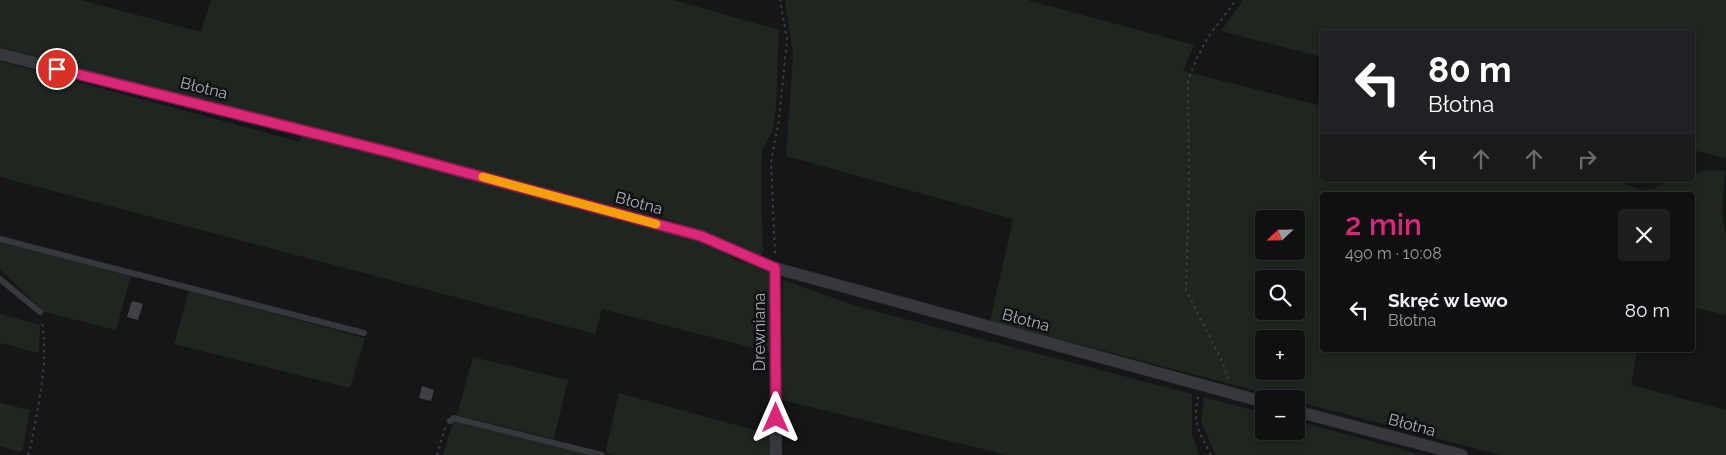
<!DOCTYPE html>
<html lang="pl">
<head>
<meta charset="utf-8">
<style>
	:root { --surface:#101012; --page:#1e1e20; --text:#f1f3f6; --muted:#9c9d9f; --line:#303032; --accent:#db2777 }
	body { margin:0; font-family:Raleway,sans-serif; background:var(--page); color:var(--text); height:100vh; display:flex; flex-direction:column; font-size:19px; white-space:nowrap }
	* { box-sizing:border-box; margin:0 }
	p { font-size:16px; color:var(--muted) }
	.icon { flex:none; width:28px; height:28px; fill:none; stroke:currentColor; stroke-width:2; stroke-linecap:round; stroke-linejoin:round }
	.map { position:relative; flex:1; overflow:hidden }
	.panel { position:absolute; left:1320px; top:192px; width:375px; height:160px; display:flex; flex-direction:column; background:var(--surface); border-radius:5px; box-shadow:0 2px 8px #0003,0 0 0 1px var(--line) }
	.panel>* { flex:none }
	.hud { position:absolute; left:1320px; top:30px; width:375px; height:152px; border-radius:5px; box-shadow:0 2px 8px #0003,0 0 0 1px var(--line); background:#202124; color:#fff; overflow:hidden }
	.needle { width:32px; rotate:248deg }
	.controls { position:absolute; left:1255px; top:210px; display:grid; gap:10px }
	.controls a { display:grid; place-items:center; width:50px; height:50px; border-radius:5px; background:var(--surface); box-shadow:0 2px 8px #0003,0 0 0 1px var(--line); font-size:25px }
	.pin { position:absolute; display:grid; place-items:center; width:42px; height:42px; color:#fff; margin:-21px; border:2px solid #fff; border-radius:50%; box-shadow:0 1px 5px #0007 }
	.me { position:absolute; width:55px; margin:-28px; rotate:0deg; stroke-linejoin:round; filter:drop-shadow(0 0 4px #0008) }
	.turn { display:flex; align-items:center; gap:18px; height:105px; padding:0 25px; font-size:22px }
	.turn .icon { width:65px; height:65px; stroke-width:2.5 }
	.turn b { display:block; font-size:35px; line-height:42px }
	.lanes { display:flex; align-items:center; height:48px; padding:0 25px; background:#0003; justify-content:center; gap:25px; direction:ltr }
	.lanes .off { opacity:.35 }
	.round { display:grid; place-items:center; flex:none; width:52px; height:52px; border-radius:5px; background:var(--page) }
	.overview { display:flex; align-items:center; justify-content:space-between; height:85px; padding:0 25px }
	h1 { font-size:30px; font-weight:600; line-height:38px; color:var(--accent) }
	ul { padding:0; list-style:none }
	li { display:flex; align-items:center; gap:15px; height:65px; padding:0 25px }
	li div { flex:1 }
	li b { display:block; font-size:19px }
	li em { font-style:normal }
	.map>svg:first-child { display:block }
</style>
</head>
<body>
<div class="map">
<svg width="1726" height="455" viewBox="0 0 1726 455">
	<rect width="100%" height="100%" fill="#161618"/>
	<path fill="#1e261f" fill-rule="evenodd" d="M0,0H81L201,32L211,0H674L779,30L776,109L772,131L762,151L761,188L763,250L760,258L674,221L0,47Z
		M785,0H1027L1194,45L1183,71L1322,106V180H1614L1642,190L1654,189L1668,180H1692L1693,176C1704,169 1712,170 1725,171L1722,213L1726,235V315L1693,307L1692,195H1322V350H1637L1631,385L1726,410V455H1500L1296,401V399H1287L990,321L1013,219L786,156L793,54ZM1264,219H1296V251H1264ZM1264,279H1296V311H1264ZM1264,339H1296V371H1264Z
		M1243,0H1726V158L1693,150L1692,32H1322V57L1221,31Z
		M0,61L300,142L301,133L713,245L736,260L772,269L773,353L602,309L595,334L0,177Z
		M0,242L131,276L116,330L44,312L0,269Z
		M783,280L859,307L1192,394V434L1199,455H1007L782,400Z
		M189,291L365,338L350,388L174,344Z
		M0,314L40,325L39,353L0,343Z
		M473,357L568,380L554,439L457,415Z
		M619,393L772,435V455H615L605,453Z
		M1204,397L1264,413V431H1296V421L1423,455H1215L1201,420Z
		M0,403L30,410L22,452L0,446Z
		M457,421L592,455H443L453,422Z"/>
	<path fill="#404145" d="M132,301L143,304L138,320L127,317Z
		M422,386L434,390L431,401L419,398Z"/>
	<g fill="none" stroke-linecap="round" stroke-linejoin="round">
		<path stroke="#3d3f44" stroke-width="2" stroke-dasharray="2.5 4" stroke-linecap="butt" d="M775,253L771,162L779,120L787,39L780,0
			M1228,379L1223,363L1186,290L1189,183L1188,81L1196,60L1208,37L1236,0
			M1198,397C1192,422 1200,434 1211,455
			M28,455L31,445C38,405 49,363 42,322
			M437,455L445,428"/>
		<path stroke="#37383d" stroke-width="6" d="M0,239L364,333
			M0,279L40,312
			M450,421L454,418L602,455"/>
		<path stroke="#37383d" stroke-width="12" d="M0,54L389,152L701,236L775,268L1264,402
			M775,268L776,455
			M1296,411L1462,455"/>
	</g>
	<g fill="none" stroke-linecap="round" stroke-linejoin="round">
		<g stroke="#8e194d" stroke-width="12">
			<path id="route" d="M57,69L389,152L701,236L775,268L776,418"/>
		</g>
		<use href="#route" stroke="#db2777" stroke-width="9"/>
		<path stroke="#f59e0b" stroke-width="9" d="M483,177L656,224"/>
	</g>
	<g text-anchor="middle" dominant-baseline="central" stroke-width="5" stroke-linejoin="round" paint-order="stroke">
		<g font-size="16" fill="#a8adb8" stroke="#111113">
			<text transform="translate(204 88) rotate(14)">Błotna</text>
			<text transform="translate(639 203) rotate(15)">Błotna</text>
			<text transform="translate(1026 320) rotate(15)">Błotna</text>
			<text transform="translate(759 332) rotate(-90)">Drewniana</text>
			<text transform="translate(1412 425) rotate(15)">Błotna</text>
		</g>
	</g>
</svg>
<div class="controls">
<a><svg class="needle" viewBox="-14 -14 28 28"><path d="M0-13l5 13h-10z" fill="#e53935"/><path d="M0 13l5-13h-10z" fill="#9c9d9f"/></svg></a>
<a><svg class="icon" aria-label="search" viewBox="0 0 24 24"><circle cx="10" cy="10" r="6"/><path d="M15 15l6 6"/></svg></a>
<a>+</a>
<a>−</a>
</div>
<div class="pin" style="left:57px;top:69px;background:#d93025"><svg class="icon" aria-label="arrive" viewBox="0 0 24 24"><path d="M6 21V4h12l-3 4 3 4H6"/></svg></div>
<svg class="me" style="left:776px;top:418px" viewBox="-20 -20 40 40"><path d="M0-17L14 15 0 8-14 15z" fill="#db2777" stroke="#fff" stroke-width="4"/></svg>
<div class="hud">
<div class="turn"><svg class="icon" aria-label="left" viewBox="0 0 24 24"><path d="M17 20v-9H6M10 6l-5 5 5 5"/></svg><div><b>80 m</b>Błotna</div></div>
<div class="lanes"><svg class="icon" aria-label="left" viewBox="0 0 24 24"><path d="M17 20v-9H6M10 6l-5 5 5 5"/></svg><svg class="icon off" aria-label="ahead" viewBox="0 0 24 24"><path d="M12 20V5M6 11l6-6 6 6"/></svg><svg class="icon off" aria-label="ahead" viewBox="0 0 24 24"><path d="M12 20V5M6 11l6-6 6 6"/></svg><svg class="icon off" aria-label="right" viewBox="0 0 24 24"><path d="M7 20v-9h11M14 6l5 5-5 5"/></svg></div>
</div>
<section class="panel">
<div class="overview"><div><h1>2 min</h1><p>490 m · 10:08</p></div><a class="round"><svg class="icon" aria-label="close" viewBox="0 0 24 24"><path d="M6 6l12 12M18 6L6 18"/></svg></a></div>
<ul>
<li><svg class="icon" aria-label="left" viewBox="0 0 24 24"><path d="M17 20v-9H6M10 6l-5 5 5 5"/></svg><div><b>Skręć w lewo</b><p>Błotna</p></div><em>80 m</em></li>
</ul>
</section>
</div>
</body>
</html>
